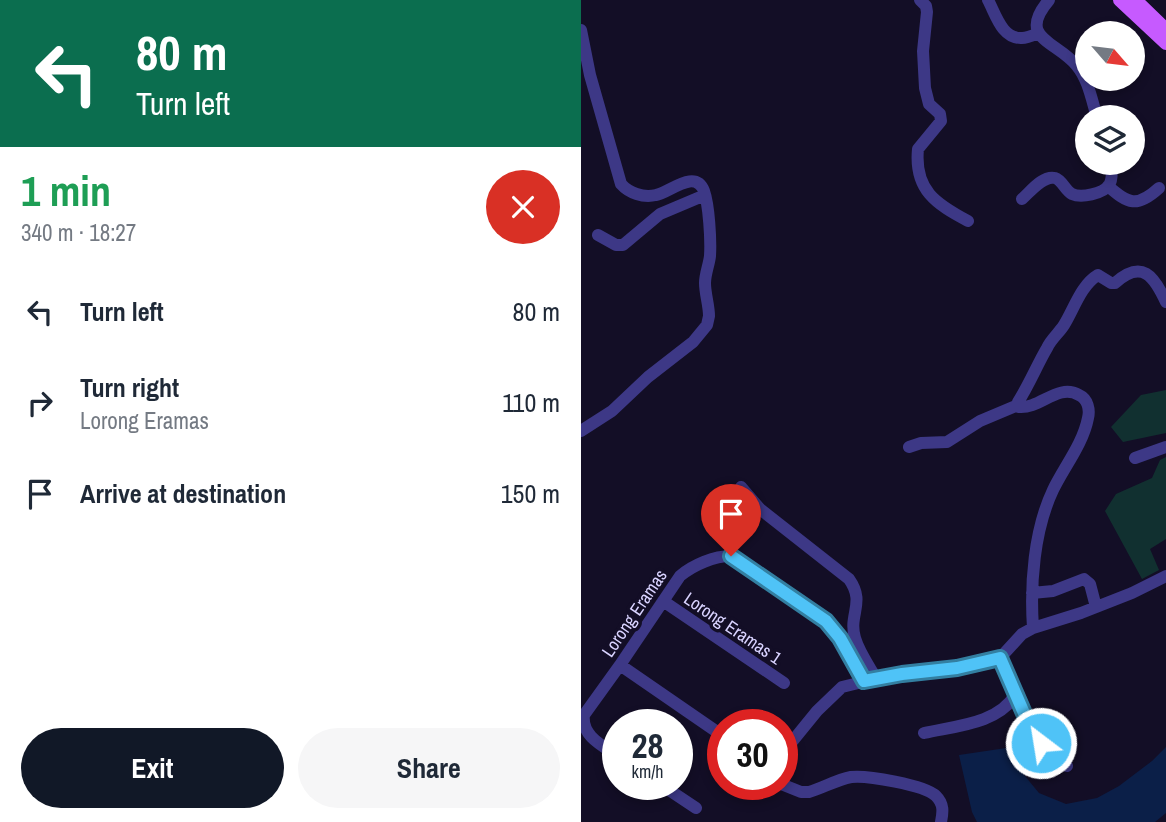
<!DOCTYPE html>
<html lang="en">
<head>
<meta charset="utf-8">
<style>
	:root { --surface:#fff; --page:#f6f6f7; --text:#1f2937; --muted:#747a83; --accent:#111827 }
	body { margin:0; font-family:"Archivo Narrow",sans-serif; background:var(--page); color:var(--text); height:100vh; display:flex; flex-direction:column; font-size:26px; white-space:nowrap }
	* { box-sizing:border-box; margin:0 }
	p { font-size:23px; color:var(--muted) }
	.icon { flex:none; width:38px; height:38px; fill:none; stroke:currentColor; stroke-width:2; stroke-linecap:round; stroke-linejoin:round }
	.map { position:relative; flex:1; overflow:hidden }
	.drawer { display:flex; flex-direction:column; background:var(--surface); width:581px }
	.drawer>* { flex:none }
	.guide { background:#0b6e4f; color:#fff; overflow:hidden }
	.needle { width:46px; rotate:118deg }
	.tools { position:absolute; left:494px; top:21px; display:grid; gap:14px }
	.tools a { display:grid; place-items:center; width:70px; height:70px; border-radius:50%; background:var(--surface); box-shadow:0 4px 10px #0003; font-size:35px }
	.speed { position:absolute; left:21px; top:709px; display:flex; gap:14px; font-size:35px; font-weight:700; text-align:center }
	.speed>* { display:grid; place-content:center; width:91px; height:91px; border-radius:50%; background:var(--surface); box-shadow:0 4px 10px #0003; line-height:1 }
	.speed small { font-size:18px; font-weight:400 }
	.speed .limit { border:10px solid #d22; background:#fff; color:#111 }
	.pin { position:absolute; display:grid; place-items:center; width:60px; height:60px; color:#fff; margin:-72px -30px; border-radius:50% 50% 50% 0; rotate:-45deg; box-shadow:0 0 7px #0007 }
	.pin .icon { rotate:45deg }
	.me { position:absolute; width:77px; margin:-38px; rotate:329deg; stroke-linejoin:round; filter:drop-shadow(0 0 5px #0008) }
	.turn { display:flex; align-items:center; gap:24px; height:147px; padding:0 21px; font-size:32px }
	.turn .icon { width:91px; height:91px; stroke-width:2.5 }
	.turn b { display:block; font-size:49px; line-height:60px }
	.round { display:grid; place-items:center; flex:none; width:74px; height:74px; border-radius:37px; background:var(--page) }
	.overview { display:flex; align-items:center; justify-content:space-between; height:119px; padding:0 21px }
	h1 { font-size:42px; font-weight:700; line-height:52px; color:#1e9e55 }
	.button { display:flex; gap:14px; margin-top:auto; padding:14px 21px }
	.button a { flex:1; height:80px; border-radius:42px; background:var(--accent); color:#fff; font-size:28px; font-weight:700; line-height:80px; text-align:center }
	.button a+a { background:var(--page); color:var(--text) }
	ul { padding:0; list-style:none }
	li { display:flex; align-items:center; gap:21px; height:91px; padding:0 21px }
	li div { flex:1 }
	li b { display:block; font-size:26px }
	li em { font-style:normal }
	main { display:flex; flex:1; min-height:0 }
	.map>svg:first-child { display:block }
</style>
</head>
<body>
<main>
<section class="drawer">
<div class="guide">
<div class="turn"><svg class="icon" aria-label="left" viewBox="0 0 24 24"><path d="M17 20v-9H6M10 6l-5 5 5 5"/></svg><div><b>80 m</b>Turn left</div></div>
</div>
<div class="overview"><div><h1>1 min</h1><p>340 m · 18:27</p></div><a class="round" style="background:#d93025;color:#fff"><svg class="icon" aria-label="close" viewBox="0 0 24 24"><path d="M6 6l12 12M18 6L6 18"/></svg></a></div>
<ul>
<li><svg class="icon" aria-label="left" viewBox="0 0 24 24"><path d="M17 20v-9H6M10 6l-5 5 5 5"/></svg><div><b>Turn left</b></div><em>80 m</em></li>
<li><svg class="icon" aria-label="right" viewBox="0 0 24 24"><path d="M7 20v-9h11M14 6l5 5-5 5"/></svg><div><b>Turn right</b><p>Lorong Eramas</p></div><em>110 m</em></li>
<li><svg class="icon" aria-label="arrive" viewBox="0 0 24 24"><path d="M6 21V4h12l-3 4 3 4H6"/></svg><div><b>Arrive at destination</b></div><em>150 m</em></li>
</ul>
<div class="button"><a>Exit</a><a>Share</a></div>
</section>
<div class="map">
<svg width="585" height="822" viewBox="0 0 585 822">
	<rect width="100%" height="100%" fill="#130e26"/>
	<path fill="#113030" d="M585,390V433L542,442L530,427L560,395Z
		M585,457V539L569,549L578,570L561,579L524,511L535,494L571,478L579,460Z"/>
	<path fill="#0b1f48" d="M432,747L439,770L458,793L485,804L516,798L538,786L571,761L585,747V813L574,822H396L391,812L378,755Z"/>
	<g fill="none" stroke-linecap="round" stroke-linejoin="round">
		<path stroke="#3d3886" stroke-width="12" d="M339,0L345,6L346,12L342,51L344,88L348,104L359,114L360,121L337,149C333,190 355,204 387,221
			M407,0C415,15 421,39 441,38C446,38 453,35 458,33
			M468,0C435,39 476,41 496,66C507,79 511,101 516,117
			M0,30L9,75L40,184C48,193 62,198 75,195C88,193 114,168 123,191C128,205 130,240 129,256C128,265 124,274 124,283C124,294 128,305 128,316L126,325L112,342L67,377L31,411L0,431
			M527,186C547,204 556,208 578,188
			M441,199C449,192 462,175 474,178C481,180 484,190 491,194C500,198 522,194 528,185C532,179 531,170 530,163
			M17,235L35,245H42L79,214L124,195
			M328,447L340,443L366,442L399,421L437,405
			M554,458L585,447
			M160,487L179,509L268,579C285,603 267,614 274,638C278,652 288,666 295,678
			M451,593L472,591L503,579L509,584L515,607
			M82,601L203,683
			M452,628C449,584 453,530 472,490C483,467 502,444 507,418C509,410 507,399 498,395C477,383 459,409 438,407L437,402C448,385 456,365 466,348C470,339 478,333 483,325C493,309 500,285 517,275L530,283H534C561,259 573,276 585,302
			M419,658C435,698 449,741 486,766
			M39,665L142,736
			M343,733C373,726 417,724 434,695
			M201,754L236,711L261,687L306,676L376,669L408,662L419,658L441,634L452,628L500,613L551,593L585,576
			M37,756C22,746 0,736 3,715L39,665L99,576C112,565 133,556 150,556L245,621L259,638L283,681
			M79,784L115,808
			M200,784L220,792H228C242,788 255,780 270,777C285,775 344,785 355,796C363,804 362,812 360,822"/>
		<path stroke="#c65aff" stroke-width="14" d="M539,0L585,43
			M554,0L585,30"/>
	</g>
	<g fill="none" stroke-linecap="round" stroke-linejoin="round">
		<g stroke="#337fa1" stroke-width="18">
			<path id="route" d="M150,556L245,621L259,638L283,681L321,674L376,668L419,658L449,727L460,743"/>
		</g>
		<use href="#route" stroke="#4fc3f7" stroke-width="12"/>
	</g>
	<g text-anchor="middle" dominant-baseline="central" stroke-width="7" stroke-linejoin="round" paint-order="stroke">
		<g font-size="18" fill="#d9d3ff" stroke="#130e26">
			<text transform="translate(53 613) rotate(-56)">Lorong Eramas</text>
			<text transform="translate(152 628) rotate(34)">Lorong Eramas 1</text>
		</g>
	</g>
</svg>
<div class="tools">
<a><svg class="needle" viewBox="-14 -14 28 28"><path d="M0-13l5 13h-10z" fill="#e53935"/><path d="M0 13l5-13h-10z" fill="#747a83"/></svg></a>
<a><svg class="icon" aria-label="layers" viewBox="0 0 24 24"><path d="M12 4l9 5-9 5-9-5zM3 14l9 5 9-5"/></svg></a>
</div>
<div class="speed"><div>28<small>km/h</small></div><div class="limit">30</div></div>
<div class="pin" style="left:150px;top:556px;background:#d93025"><svg class="icon" aria-label="arrive" viewBox="0 0 24 24"><path d="M6 21V4h12l-3 4 3 4H6"/></svg></div>
<svg class="me" style="left:460px;top:743px" viewBox="-20 -20 40 40"><circle r="17" fill="#4fc3f7" stroke="#fff" stroke-width="3"/><path d="M0-11L8 9 0 5-8 9z" fill="#fff"/></svg>
</div>
</main>
</body>
</html>
